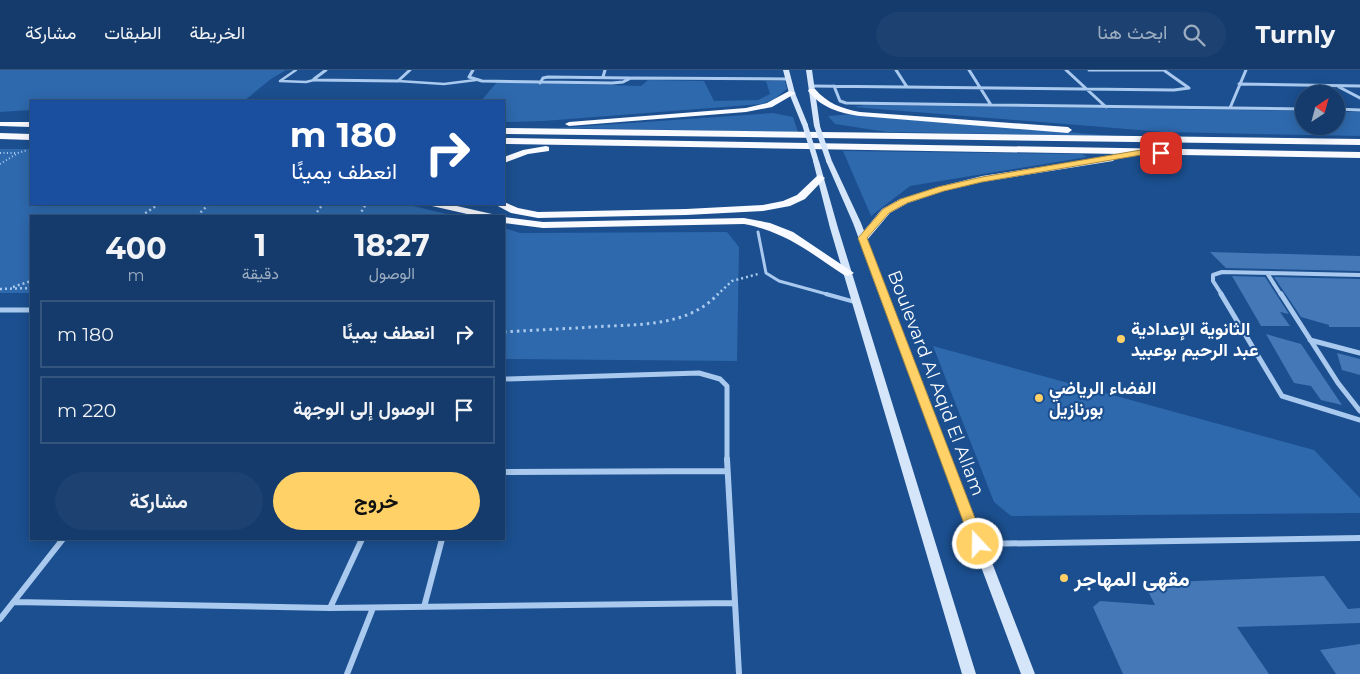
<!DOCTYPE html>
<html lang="ar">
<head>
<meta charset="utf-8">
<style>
	:root { --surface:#143b6b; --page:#1d4271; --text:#f1f3f6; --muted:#9dadc1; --line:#33557e; --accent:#ffd166 }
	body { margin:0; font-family:Montserrat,Vazirmatn,sans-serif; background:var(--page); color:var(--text); direction:rtl; height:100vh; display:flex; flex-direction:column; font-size:19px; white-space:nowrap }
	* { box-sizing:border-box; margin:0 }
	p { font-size:16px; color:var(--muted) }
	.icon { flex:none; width:28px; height:28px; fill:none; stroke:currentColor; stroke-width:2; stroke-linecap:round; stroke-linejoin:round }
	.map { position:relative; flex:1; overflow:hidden; direction:ltr }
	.drawer { position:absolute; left:30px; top:145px; width:475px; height:325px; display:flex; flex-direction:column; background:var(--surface); border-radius:0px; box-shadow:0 2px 12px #0003,0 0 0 1px var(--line); direction:rtl }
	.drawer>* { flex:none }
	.banner { position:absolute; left:30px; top:30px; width:475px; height:105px; border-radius:0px; box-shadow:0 2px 12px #0003,0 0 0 1px var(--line); direction:rtl; background:#1a4fa0; color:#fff; overflow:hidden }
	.needle { width:32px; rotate:36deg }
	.controls { position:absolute; left:1295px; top:15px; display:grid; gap:10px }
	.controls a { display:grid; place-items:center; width:50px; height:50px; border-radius:50%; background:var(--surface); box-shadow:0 2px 12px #0003,0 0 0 1px var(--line); font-size:25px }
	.pin { position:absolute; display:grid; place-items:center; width:42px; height:42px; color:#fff; margin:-21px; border-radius:10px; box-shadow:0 2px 8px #0006 }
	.me { position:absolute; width:55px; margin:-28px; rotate:339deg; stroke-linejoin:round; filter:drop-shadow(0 0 4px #0008) }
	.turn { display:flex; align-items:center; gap:18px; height:105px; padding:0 25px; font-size:22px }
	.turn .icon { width:65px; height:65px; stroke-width:2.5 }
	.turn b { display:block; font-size:35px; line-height:42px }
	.eta { display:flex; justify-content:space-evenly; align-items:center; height:85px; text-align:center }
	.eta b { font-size:30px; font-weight:700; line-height:35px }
	.cta { display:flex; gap:10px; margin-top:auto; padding:10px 25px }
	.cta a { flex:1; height:58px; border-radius:30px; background:var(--accent); color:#111; font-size:20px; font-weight:700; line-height:58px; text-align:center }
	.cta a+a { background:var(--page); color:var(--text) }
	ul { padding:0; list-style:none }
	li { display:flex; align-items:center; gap:15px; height:68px; margin:0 10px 8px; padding:0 15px; border:2px solid var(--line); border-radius:0px }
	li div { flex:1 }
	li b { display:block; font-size:19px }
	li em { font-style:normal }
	header { display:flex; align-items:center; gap:30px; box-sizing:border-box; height:70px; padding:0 25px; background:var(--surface); border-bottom:1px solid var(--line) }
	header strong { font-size:24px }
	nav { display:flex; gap:28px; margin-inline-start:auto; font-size:18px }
	.search { width:350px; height:45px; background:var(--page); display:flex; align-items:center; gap:12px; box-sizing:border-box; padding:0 18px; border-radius:28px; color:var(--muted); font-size:19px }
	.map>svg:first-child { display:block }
</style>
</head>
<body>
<header>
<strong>Turnly</strong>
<div class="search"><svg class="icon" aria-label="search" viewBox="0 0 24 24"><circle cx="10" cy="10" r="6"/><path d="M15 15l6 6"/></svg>ابحث هنا</div>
<nav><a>الخريطة</a><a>الطبقات</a><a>مشاركة</a></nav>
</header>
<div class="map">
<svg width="1360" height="604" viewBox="0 0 1360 604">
	<rect width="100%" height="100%" fill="#1b4f8f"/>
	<path fill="#2e69ad" d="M0,0H286L271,9L244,31H31V40L0,42Z
		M648,10L704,11L714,31L758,30L770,24L766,11H785L787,19L774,29L762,34L544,51L504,52V31H481L497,12L641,16Z
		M866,35L1304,41V56H1336V42H1360V66L1164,62L853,37Z
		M773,43L793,47L798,62L558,58Z
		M854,44L1113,66L887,62L835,54L828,46Z
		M0,79H31V134H405L455,146H31V223H0Z
		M843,81L1082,84L1087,87L910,116L871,146Z
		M504,158L520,163L727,162L739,177L737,291L504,289Z
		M933,276L1314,380L1360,428V443L1011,446L994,432Z"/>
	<path fill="#4478b7" d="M1210,182L1360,186V201L1226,198Z
		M1232,206L1265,207L1289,244L1280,242L1290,256H1261Z
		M1274,207L1360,209V257H1329V255L1301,247Z
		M1266,264L1301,274L1342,335L1321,330L1311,316L1294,313Z
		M1337,283L1360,289V305L1342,300Z
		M1324,506L1348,539L1360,538V553L1237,557L1269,604H1123L1093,537L1100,531L1155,535L1144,513Z
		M1360,574V604H1336L1320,580Z"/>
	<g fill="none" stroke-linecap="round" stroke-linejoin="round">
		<path stroke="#a9c9ee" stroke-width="2" stroke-dasharray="1 2.5" stroke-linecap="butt" d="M0,83H17
			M0,94L18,83L28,80"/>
		<path stroke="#a9c9ee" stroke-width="2.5" stroke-dasharray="2 3" stroke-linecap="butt" d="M141,146L159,134
			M197,146L209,134
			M314,146L323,134
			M359,146L366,134
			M13,217L31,211
			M0,219L31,218
			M717,225L732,211L758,204"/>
		<path stroke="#a9c9ee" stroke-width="3" stroke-dasharray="2.5 4" stroke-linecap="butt" d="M504,262C533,260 563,259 592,257C635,254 687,258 718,224"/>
		<path stroke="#a9c9ee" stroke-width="2.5" d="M296,0L280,11L306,12L314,10
			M398,11L444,14L476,10"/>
		<path stroke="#a9c9ee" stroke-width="3" d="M758,162L766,203L779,211L830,225"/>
		<path stroke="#a9c9ee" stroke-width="4" d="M826,224L855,232"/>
		<path stroke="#a9c9ee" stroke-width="3" d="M473,0L469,7L482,11L612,13L623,12L631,8L789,9
			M896,0L907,17
			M969,0L991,35L1304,39
			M1066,0L1106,37
			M1089,0H1164
			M603,7L605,0
			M314,9L326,0
			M314,10L398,11L410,0
			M540,13L543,8L548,7L630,8
			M1239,14L1360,16
			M811,16L1174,20L1189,18L1165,1
			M834,16L840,31L846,33L991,35
			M1339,17L1360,28
			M1230,38L1246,0
			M1336,39L1360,40"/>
		<path stroke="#a9c9ee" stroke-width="4" d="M1267,203L1281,225
			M1222,225L1213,211V205L1222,202L1360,205"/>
		<path stroke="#a9c9ee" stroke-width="5" d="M1221,224L1282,326L1360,350
			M1281,224L1338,313L1360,341
			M0,240H31
			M1310,270L1360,283
			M504,309L699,303L720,309L727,316V390"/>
		<path stroke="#a9c9ee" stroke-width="6" d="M727,389L739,604
			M504,402L727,401
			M978,474L1360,468
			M14,532L330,538L734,533
			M424,537L442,469
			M330,538L362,469
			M0,549L63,469
			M347,604L373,538"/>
		<path fill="#d6e6fa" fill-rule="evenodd" d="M783,0H789L795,23L808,55L807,56L802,55L789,23Z
			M806,0H812L820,56L817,58L814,56Z
			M814,90L819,91L838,158L976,604H962L830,158L813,91Z
			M827,90L832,91L861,153L1035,604H1021L853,153L826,91Z"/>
		<path fill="#f8faff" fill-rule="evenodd" d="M809,19H815C827,33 842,39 860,42L1068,57L1072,60L1068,63L860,46C839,43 822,38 808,21Z
			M789,21L796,23L772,37L746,42L569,56L565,54L569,52L746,38L767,33Z
			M0,52H31V57L0,56Z
			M504,58L1360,69V75L504,64Z
			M0,63L31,64V70L0,69Z
			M504,68L1360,82V88L504,74Z
			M546,76L549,77V81L528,84L504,93V87L523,80Z
			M1110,86L1115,89L1113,91L982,112L944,121L908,133L890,143L867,170H859L858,168L882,139L900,129L938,117L982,106Z
			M820,105L825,108L805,129L790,136L763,141L686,145L538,148L511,143L494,134L504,132L518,138L538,142L686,139L763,135L783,131L797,125L817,106Z
			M431,134H448L492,144L493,146H476L432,136Z
			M504,147L543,152L744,148L770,153L793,162L854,203L848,206L844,205C809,182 786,162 744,154L543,158L504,153Z"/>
		<path stroke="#d6e6fa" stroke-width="5.5" d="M805,55L816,91
			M817,56L829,91"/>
	</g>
	<path fill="#ffd166" stroke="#a68842" d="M1141,80L1161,81L1165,83L1161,85H1141L982,112L944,121L907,133L889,143L867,168L985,474L983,478L978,480L973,478L858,168L883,139L901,129L938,117L982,107Z"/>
	<g fill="#ffd166" stroke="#1b4f8f" stroke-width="2">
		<circle cx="1121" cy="269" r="5"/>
		<circle cx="1039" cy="328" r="5"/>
		<circle cx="1064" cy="508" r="5"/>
	</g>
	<g text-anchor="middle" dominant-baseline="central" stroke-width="4" stroke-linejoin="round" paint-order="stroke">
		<g font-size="18" font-weight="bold" fill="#fff" stroke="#1b4f8f" text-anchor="start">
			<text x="1131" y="259">الثانوية الإعدادية<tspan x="1131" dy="21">عبد الرحيم بوعبيد</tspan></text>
			<text x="1049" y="318">الفضاء الرياضي<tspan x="1049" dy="21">بورنازيل</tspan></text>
		</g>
		<g font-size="18" fill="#fff" stroke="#1b4f8f">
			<text transform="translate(936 313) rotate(69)">Boulevard Al Aqid El Allam</text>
		</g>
		<g font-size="21" font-weight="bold" fill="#fff" stroke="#1b4f8f" text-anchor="start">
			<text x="1074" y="508">مقهى المهاجر</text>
		</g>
	</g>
</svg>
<div class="controls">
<a><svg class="needle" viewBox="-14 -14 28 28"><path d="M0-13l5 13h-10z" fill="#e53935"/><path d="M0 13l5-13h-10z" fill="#9dadc1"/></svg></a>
</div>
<div class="pin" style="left:1161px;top:83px;background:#d93025"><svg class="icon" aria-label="arrive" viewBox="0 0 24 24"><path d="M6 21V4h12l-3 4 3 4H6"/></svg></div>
<svg class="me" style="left:978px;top:474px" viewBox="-20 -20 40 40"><circle r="17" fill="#ffd166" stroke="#fff" stroke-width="3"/><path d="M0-11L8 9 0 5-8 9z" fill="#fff"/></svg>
<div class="banner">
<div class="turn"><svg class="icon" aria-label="right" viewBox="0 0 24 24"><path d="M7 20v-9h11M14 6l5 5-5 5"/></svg><div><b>180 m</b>انعطف يمينًا</div></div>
</div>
<section class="drawer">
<div class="eta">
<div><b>18:27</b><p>الوصول</p></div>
<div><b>1</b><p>دقيقة</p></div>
<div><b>400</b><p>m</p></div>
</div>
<ul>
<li><svg class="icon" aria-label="right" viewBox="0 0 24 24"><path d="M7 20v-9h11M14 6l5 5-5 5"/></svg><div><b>انعطف يمينًا</b></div><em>180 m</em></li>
<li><svg class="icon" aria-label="arrive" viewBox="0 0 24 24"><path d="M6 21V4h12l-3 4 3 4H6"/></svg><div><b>الوصول إلى الوجهة</b></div><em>220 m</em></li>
</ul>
<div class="cta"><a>خروج</a><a>مشاركة</a></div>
</section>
</div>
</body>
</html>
